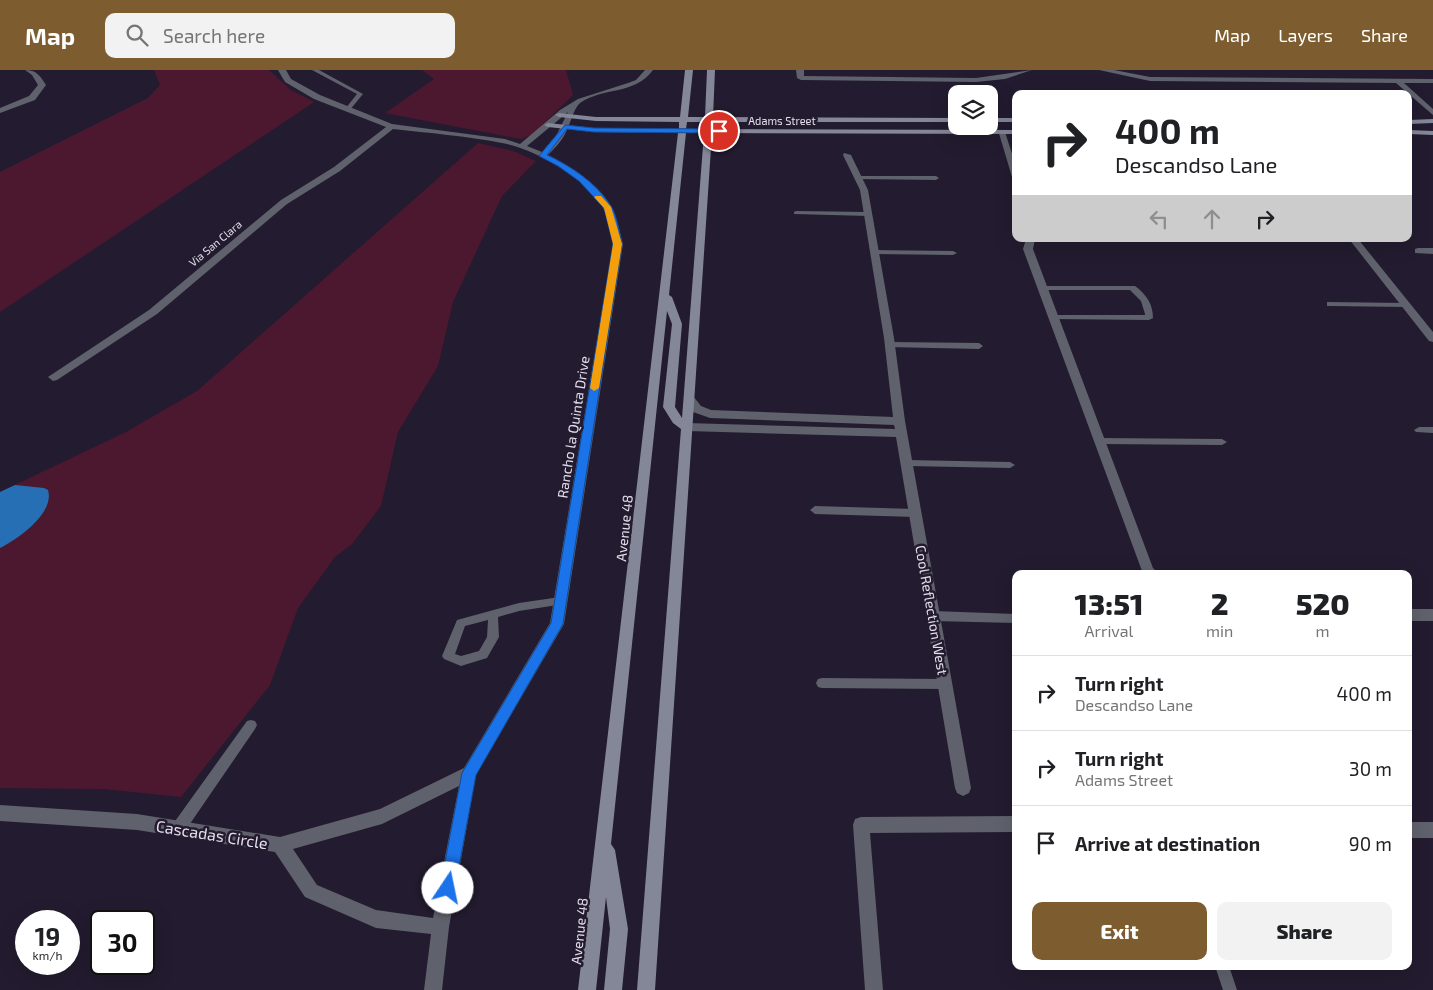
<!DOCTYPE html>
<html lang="en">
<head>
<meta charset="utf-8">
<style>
	:root { --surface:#fff; --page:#f2f2f2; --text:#202124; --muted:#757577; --line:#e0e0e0; --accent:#7d5d2f }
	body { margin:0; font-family:"Exo 2",sans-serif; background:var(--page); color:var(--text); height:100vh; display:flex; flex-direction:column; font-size:19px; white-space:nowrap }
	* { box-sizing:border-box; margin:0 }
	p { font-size:16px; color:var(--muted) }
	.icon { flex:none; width:28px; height:28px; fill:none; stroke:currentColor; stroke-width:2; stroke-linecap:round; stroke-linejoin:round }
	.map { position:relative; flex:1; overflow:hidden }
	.side { position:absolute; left:1012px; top:500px; width:400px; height:400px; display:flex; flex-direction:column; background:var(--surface); border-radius:10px; box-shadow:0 5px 20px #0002 }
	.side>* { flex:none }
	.banner { position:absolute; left:1012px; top:20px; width:400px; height:152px; border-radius:10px; box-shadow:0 5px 20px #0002; background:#fff; color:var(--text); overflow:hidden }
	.fabs { position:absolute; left:948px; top:15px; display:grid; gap:10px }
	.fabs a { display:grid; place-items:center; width:50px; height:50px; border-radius:10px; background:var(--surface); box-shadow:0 5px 20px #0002; font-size:25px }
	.speed { position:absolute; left:15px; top:840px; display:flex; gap:10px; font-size:25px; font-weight:700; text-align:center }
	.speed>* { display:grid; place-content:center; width:65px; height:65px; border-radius:50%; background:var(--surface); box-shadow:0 5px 20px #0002; line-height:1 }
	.speed small { font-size:12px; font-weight:400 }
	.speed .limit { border:2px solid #111; border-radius:8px; background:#fff; color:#111 }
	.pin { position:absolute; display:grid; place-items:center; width:42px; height:42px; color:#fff; margin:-21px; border:2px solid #fff; border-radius:50%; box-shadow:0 1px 5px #0007 }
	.me { position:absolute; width:55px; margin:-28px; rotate:11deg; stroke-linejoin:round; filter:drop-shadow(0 0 4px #0008) }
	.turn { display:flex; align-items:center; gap:18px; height:105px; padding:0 20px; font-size:22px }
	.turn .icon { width:65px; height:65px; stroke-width:2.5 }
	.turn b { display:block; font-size:35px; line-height:42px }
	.lanes { display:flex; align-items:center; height:48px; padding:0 20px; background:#0003; justify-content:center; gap:25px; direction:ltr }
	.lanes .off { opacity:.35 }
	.eta { display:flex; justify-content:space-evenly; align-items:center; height:85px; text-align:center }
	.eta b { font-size:30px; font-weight:800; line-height:35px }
	.button { display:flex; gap:10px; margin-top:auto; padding:10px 20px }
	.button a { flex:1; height:58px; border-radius:10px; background:var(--accent); color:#fff; font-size:20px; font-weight:800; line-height:58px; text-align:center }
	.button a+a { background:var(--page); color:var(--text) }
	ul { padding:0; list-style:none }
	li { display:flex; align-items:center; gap:15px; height:75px; padding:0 20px; border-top:1px solid var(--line) }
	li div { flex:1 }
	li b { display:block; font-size:19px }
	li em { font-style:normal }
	header { display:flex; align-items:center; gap:30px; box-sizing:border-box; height:70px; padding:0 25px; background:var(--accent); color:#fff }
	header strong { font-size:24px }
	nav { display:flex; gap:28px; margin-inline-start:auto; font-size:18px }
	.search { width:350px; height:45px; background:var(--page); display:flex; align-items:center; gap:12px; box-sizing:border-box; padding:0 18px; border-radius:10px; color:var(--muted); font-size:19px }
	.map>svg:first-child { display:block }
</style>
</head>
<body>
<header>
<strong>Map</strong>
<div class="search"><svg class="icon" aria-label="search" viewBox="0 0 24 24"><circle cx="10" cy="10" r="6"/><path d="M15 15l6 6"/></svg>Search here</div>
<nav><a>Map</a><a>Layers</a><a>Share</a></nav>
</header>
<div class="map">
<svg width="1433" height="920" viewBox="0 0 1433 920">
	<rect width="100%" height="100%" fill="#231b2f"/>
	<path fill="#4c182f" d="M154,0H269L291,20L314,32L0,242V102L148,28L160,15Z
		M422,0H566L573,25L533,64L521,69L385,43L434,9Z
		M478,73L513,81L536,91L502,126L453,232L438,296L398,362L381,436L352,474L335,487L298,538L270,615L181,727L104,719L0,718V422L126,362L197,321Z"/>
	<path fill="#276fb4" d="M15,415L44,418L48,420C55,443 18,469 0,478V422Z"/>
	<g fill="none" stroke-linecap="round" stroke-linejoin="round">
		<path fill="#5f616c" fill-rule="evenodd" d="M312,0H319L363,24L349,41H345V39L357,24Z
			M859,106H936L939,108L936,110L857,109L856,108Z
			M796,141L868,142L871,144L868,146L794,144V142Z
			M872,180L953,181L957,183L953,185L875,184H872Z
			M1039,216H1135C1146,224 1153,234 1153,248L1149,250L1050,249L1049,247L1053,245H1145V244L1141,231L1130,220H1042L1038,218Z
			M1327,232L1406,233L1410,235L1406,237L1330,236H1327Z
			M890,272L979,273L983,276L979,279L887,277L886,275Z
			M1419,357H1433V363L1416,362L1414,360Z
			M1100,368L1222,369L1227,372L1222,375L1100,374L1095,371Z
			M907,390L1010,392L1015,395L1010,398L907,396L902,393Z
			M815,436L915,439L920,443L915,447L815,444L810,440Z
			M560,527L564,528L565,531L564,534L519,541L498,547L499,567L487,588L461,596L444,589L442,586L457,550L519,533ZM488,550L487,567L479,581L461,586L455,584L465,556Z
			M933,541L1016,544V553L933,551L929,549L928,546L929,543Z
			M822,608L945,609L949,610L951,614L949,618L945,619L822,618L818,617L816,613L818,609Z
			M251,650L255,651L257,655L255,659L183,764L178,765L173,764L172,759L173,754L247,651Z
			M1215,896H1229L1237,920H1223Z"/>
		<path fill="#5f616c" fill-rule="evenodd" d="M25,0C37,0 40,6 46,15L35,30L0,43V38L29,26L38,15L32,5Z
			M278,0H286L291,9L320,25L392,54L505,69L520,74L560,40L578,29L628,13L636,10L645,0H653C635,25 603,17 580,33C573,39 570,56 565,64C561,72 554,79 548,85C572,97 601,115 613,140C618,151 620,163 623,174L564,554L476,705L449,857L442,920H424L431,864L376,858L305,827L275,782L137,760L0,751V735L137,744L280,767L380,739L464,698L550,553L613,174C611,162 609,148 603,138C585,108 536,79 502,73C466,66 429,63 393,59L340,101L287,134L157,244L57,310L53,311L48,307L149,240L281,130L334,97L386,57L314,29L285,12ZM568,42L557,64L542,82L527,76ZM459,716L433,848L376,840L317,815L293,779L382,754Z
			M796,0H804V6L976,8L1032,0L1005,9L976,12L801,10L797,8Z
			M1099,0H1114L1150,7L1433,9V13H1404L1433,39V45L1396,13L1150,11Z
			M998,60L1005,62L1016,96V109L1012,107Z
			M844,83L851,85L868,120L894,268L905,351L971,718L969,723L963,726L957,723L955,718L896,367L687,361L681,357L687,353L895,359L894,355L710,348L693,342L684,329L685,326H693L701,336L711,340L893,347L884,268L860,120L843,85Z
			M1026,169H1035L1033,179L1153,498L1159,504H1143L1142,501L1023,179Z
			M1349,169H1358L1433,262V272L1429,271Z
			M1418,178H1433V184L1415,183V179Z
			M1409,539H1433V551H1409Z
			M1016,746V762L870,763L883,920H865L853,755L855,749L861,747Z
			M1409,752H1433V768H1409Z"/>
		<path fill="#838798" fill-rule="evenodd" d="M685,0H693L688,47H705L707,0H715L713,47L956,48V52H713L712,59L1016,60V64L712,63L655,920H637L681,359L673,353L663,337L672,254L667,241L611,774L615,780L628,859L622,920H604L610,859L606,827L596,920H578L678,63L594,62L548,57L544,55L548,53L594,58L679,59V52L596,51L559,47L555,45L559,43L596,47H680ZM687,52H705V59H686ZM686,63H704L682,348L675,337L682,254L672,227L669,225Z
			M989,48H1016V52H989Z
			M1433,49V53L1409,54V50Z
			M1409,60L1433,61V65L1409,64Z"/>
	</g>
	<path fill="#1a73e8" stroke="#114b97" d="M565,55L594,58L719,59L723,61L719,63L594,62L567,59L547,85C571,96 596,113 611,136C617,146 619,162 622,174L563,554L476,705L455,818L453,824L448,826L442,824L440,818L462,703L551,553L613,174L604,138L579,111L558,96L539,86Z"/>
	<path fill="#f59e0b" d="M596,126H601L611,137L622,174L599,318L594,321L590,318L613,174L604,138L594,127Z"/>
	<g text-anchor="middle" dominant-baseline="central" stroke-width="5" stroke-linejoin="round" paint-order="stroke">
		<g font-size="11" fill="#e4deec" stroke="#231b2f">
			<text x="782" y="50">Adams Street</text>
			<text transform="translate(215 173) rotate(-40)">Via San Clara</text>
		</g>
		<g font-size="14" fill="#e4deec" stroke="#231b2f">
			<text transform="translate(573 357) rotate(-81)">Rancho la Quinta Drive</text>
			<text transform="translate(624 458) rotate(-84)">Avenue 48</text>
			<text transform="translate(932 540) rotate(80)">Cool Reflection West</text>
			<text transform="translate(579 861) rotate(-84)">Avenue 48</text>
		</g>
		<g font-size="16" fill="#e4deec" stroke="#231b2f">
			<text transform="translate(212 764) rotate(9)">Cascadas Circle</text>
		</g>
	</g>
</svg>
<div class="fabs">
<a><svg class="icon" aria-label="layers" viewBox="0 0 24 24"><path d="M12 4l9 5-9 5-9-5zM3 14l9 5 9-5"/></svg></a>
</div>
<div class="speed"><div>19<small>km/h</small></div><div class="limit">30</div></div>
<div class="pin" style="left:719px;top:61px;background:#d93025"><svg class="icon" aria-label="arrive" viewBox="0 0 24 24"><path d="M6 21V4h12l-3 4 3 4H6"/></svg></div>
<svg class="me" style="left:448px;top:818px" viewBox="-20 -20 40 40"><circle r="19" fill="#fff"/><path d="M0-13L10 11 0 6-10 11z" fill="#1a73e8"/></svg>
<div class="banner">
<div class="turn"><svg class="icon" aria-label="right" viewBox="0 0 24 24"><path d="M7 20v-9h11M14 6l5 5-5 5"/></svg><div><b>400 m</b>Descandso Lane</div></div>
<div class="lanes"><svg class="icon off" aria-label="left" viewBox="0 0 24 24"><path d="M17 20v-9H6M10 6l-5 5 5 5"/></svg><svg class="icon off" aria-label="ahead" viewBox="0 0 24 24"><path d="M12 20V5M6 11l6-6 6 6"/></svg><svg class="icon" aria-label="right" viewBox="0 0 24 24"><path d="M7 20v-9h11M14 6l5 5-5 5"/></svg></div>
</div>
<section class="side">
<div class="eta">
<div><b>13:51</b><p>Arrival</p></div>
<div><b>2</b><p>min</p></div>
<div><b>520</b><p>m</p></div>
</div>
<ul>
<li><svg class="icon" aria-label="right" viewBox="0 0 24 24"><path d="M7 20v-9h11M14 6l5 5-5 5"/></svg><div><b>Turn right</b><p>Descandso Lane</p></div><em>400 m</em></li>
<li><svg class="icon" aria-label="right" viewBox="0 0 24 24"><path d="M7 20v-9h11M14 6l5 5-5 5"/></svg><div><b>Turn right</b><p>Adams Street</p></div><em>30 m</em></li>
<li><svg class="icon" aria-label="arrive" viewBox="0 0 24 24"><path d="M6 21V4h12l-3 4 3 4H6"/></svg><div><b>Arrive at destination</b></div><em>90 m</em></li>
</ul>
<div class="button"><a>Exit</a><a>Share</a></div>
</section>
</div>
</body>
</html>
